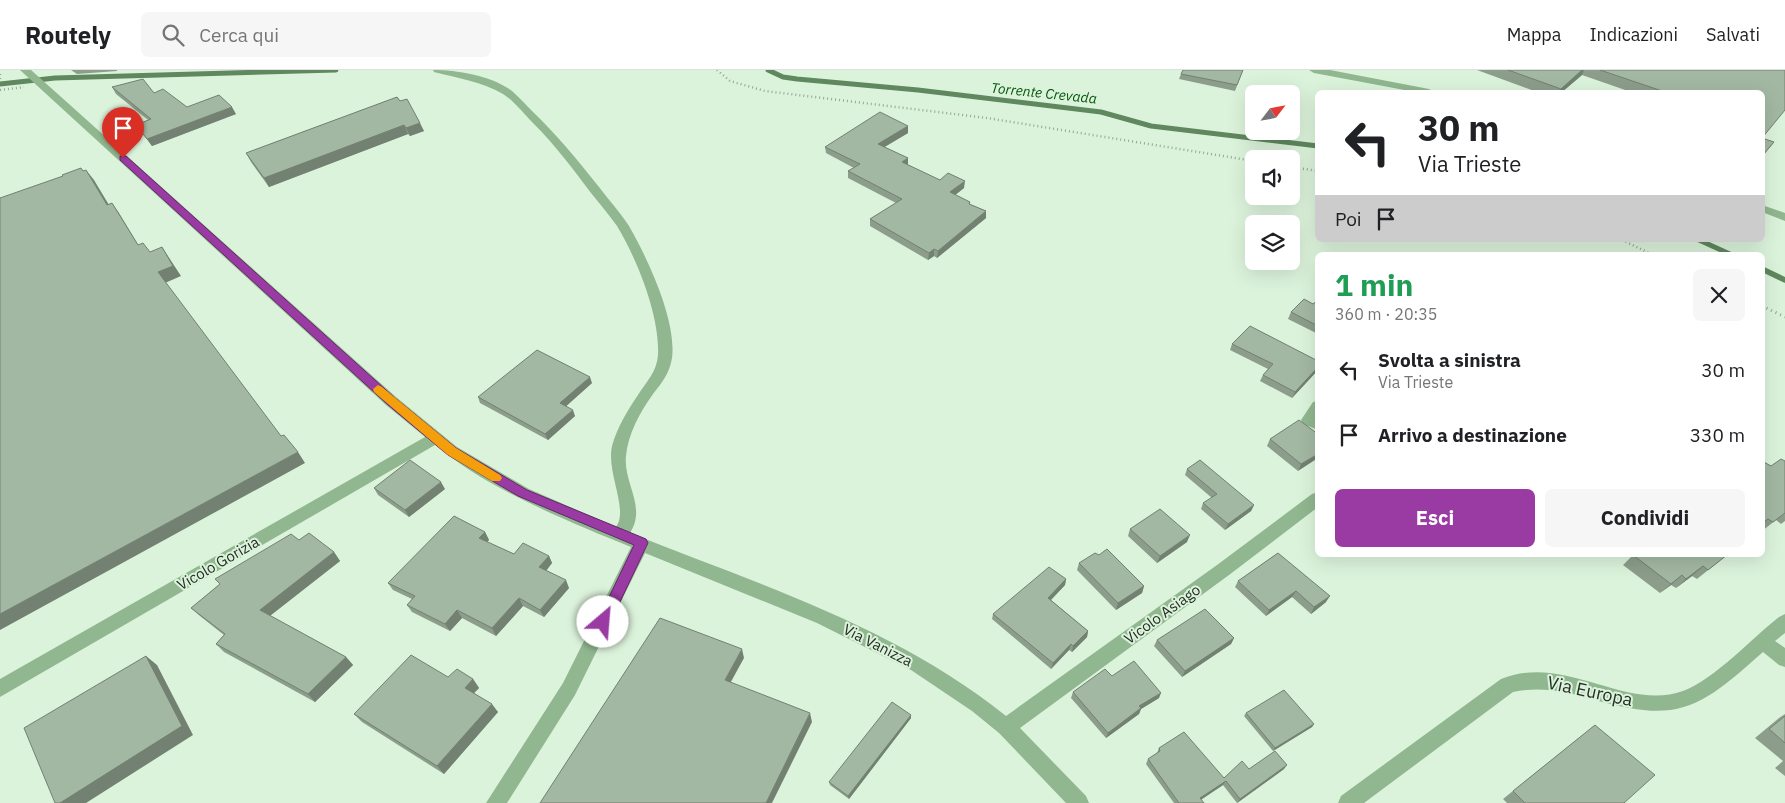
<!DOCTYPE html>
<html lang="it">
<head>
<meta charset="utf-8">
<style>
	:root { --surface:#fff; --page:#f6f6f6; --text:#202124; --muted:#757577; --line:#e0e0e0; --accent:#9a3ba3 }
	body { margin:0; font-family:"IBM Plex Sans",sans-serif; background:var(--page); color:var(--text); height:100vh; display:flex; flex-direction:column; font-size:19px; white-space:nowrap }
	* { box-sizing:border-box; margin:0 }
	p { font-size:16px; color:var(--muted) }
	.icon { flex:none; width:28px; height:28px; fill:none; stroke:currentColor; stroke-width:2; stroke-linecap:round; stroke-linejoin:round }
	.map { position:relative; flex:1; overflow:hidden }
	.panel { position:absolute; left:1315px; top:182px; width:450px; height:305px; display:flex; flex-direction:column; background:var(--surface); border-radius:8px; box-shadow:0 5px 20px #0002 }
	.panel>* { flex:none }
	.banner { position:absolute; left:1315px; top:20px; width:450px; height:152px; border-radius:8px; box-shadow:0 5px 20px #0002; background:#fff; color:var(--text); overflow:hidden }
	.needle { width:32px; rotate:58deg }
	.buttons { position:absolute; left:1245px; top:15px; display:grid; gap:10px }
	.buttons a { display:grid; place-items:center; width:55px; height:55px; border-radius:8px; background:var(--surface); box-shadow:0 5px 20px #0002; font-size:25px }
	.pin { position:absolute; display:grid; place-items:center; width:42px; height:42px; color:#fff; margin:-51px -21px; border-radius:50% 50% 50% 0; rotate:-45deg; box-shadow:0 0 5px #0007 }
	.pin .icon { rotate:45deg }
	.me { position:absolute; width:55px; margin:-28px; rotate:27deg; stroke-linejoin:round; filter:drop-shadow(0 0 4px #0008) }
	.turn { display:flex; align-items:center; gap:18px; height:105px; padding:0 20px; font-size:22px }
	.turn .icon { width:65px; height:65px; stroke-width:2.5 }
	.turn b { display:block; font-size:35px; line-height:42px }
	.then { display:flex; align-items:center; height:48px; padding:0 20px; background:#0003; gap:10px; font-size:19px }
	.round { display:grid; place-items:center; flex:none; width:52px; height:52px; border-radius:8px; background:var(--page) }
	.head { display:flex; align-items:center; justify-content:space-between; height:85px; padding:0 20px }
	h1 { font-size:30px; font-weight:700; line-height:38px; color:#1e9e55 }
	.cta { display:flex; gap:10px; margin-top:auto; padding:10px 20px }
	.cta a { flex:1; height:58px; border-radius:8px; background:var(--accent); color:#fff; font-size:20px; font-weight:700; line-height:58px; text-align:center }
	.cta a+a { background:var(--page); color:var(--text) }
	ul { padding:0; list-style:none }
	li { display:flex; align-items:center; gap:15px; height:65px; padding:0 20px }
	li div { flex:1 }
	li b { display:block; font-size:19px }
	li em { font-style:normal }
	header { display:flex; align-items:center; gap:30px; box-sizing:border-box; height:70px; padding:0 25px; background:var(--surface); border-bottom:1px solid var(--line) }
	header strong { font-size:24px }
	nav { display:flex; gap:28px; margin-inline-start:auto; font-size:18px }
	.search { width:350px; height:45px; background:var(--page); display:flex; align-items:center; gap:12px; box-sizing:border-box; padding:0 18px; border-radius:8px; color:var(--muted); font-size:19px }
	.map>svg:first-child { display:block }
</style>
</head>
<body>
<header>
<strong>Routely</strong>
<div class="search"><svg class="icon" aria-label="search" viewBox="0 0 24 24"><circle cx="10" cy="10" r="6"/><path d="M15 15l6 6"/></svg>Cerca qui</div>
<nav><a>Mappa</a><a>Indicazioni</a><a>Salvati</a></nav>
</header>
<div class="map">
<svg width="1785" height="733" viewBox="0 0 1785 733">
	<rect width="100%" height="100%" fill="#dcf3db"/>
	<g fill="none" stroke-linecap="round" stroke-linejoin="round">
		<path stroke="#5f885f" stroke-width="5" d="M768,0L783,7L797,9L918,20L1101,42L1151,56L1318,76
			M0,14L55,8L336,0
			M1699,170L1732,185"/>
		<path stroke="#5f885f" stroke-width="5.5" d="M1762,199L1785,210"/>
		<path stroke="#95a694" stroke-width="2.5" stroke-dasharray="1 3" stroke-linecap="butt" d="M717,0L730,11L765,21L987,48L1254,91
			M0,4V10
			M0,20L24,17
			M1291,97L1318,101
			M1622,170L1653,185"/>
		<path stroke="#95a694" stroke-width="3" stroke-dasharray="1 4" stroke-linecap="butt" d="M1762,236L1785,247"/>
		<path fill="#90b78f" fill-rule="evenodd" d="M20,0H31L396,327L457,377L529,419L616,457C629,440 606,402 612,376C617,358 627,341 638,325C646,312 657,302 658,285C660,246 637,189 617,156C609,145 600,134 591,123C573,99 555,75 533,53C524,44 514,31 503,24C482,12 458,8 434,2L433,0C458,0 492,6 512,21C519,27 525,34 531,40C557,65 576,88 599,117C608,129 620,142 629,156C647,187 677,251 672,288C670,302 662,313 653,324C640,342 628,364 626,386C623,413 647,437 630,463C758,514 897,558 1006,646L1217,495L1312,424L1318,422V437L1229,505L1020,658L1086,726L1089,733H1066L999,663L972,641L911,600L817,553L645,483L575,625L507,733H486L563,613L631,477C567,451 488,419 435,375L0,627V609L425,367L386,335Z
			M1309,0H1330L1429,19L1434,22H1415L1314,3Z
			M1762,135L1785,143V151L1762,142Z
			M1318,331V360L1303,354L1301,350L1313,332Z
			M1785,544V563L1775,571L1785,578V597L1779,595L1763,582C1700,638 1680,654 1595,630C1567,622 1542,616 1513,622L1364,733H1338L1341,726L1501,609C1565,583 1626,642 1683,621C1715,609 1752,568 1779,547Z"/>
	</g>
	<path fill="#8c9e8b" d="M71,0H117V1L77,4Z
		M1243,0L1235,21L1179,9L1181,4Z
		M1477,0H1785L1763,69L1774,72L1762,87V22H1631L1582,5L1562,22H1537Z
		M112,17L154,23L187,37L236,44L152,76L136,55L148,50L116,24Z
		M397,27L424,61L410,66L408,64L269,117L251,92L246,83Z
		M908,56V63L884,77L908,88V95L940,110L964,118L955,125L970,132V134L986,141V148L937,188L934,186L928,190L870,156V149L896,133L848,108V101L854,98L826,83L825,77Z
		M1318,230V264L1288,249L1291,242L1313,234Z
		M1232,274L1318,291V300L1292,328L1260,311L1263,305L1268,299L1230,280Z
		M592,313L566,336L575,346L548,370L480,333L478,327Z
		M1318,364L1298,401L1267,376L1270,369Z
		M1762,391L1771,396L1785,391V451L1781,454L1776,450L1762,461Z
		M1187,399L1254,435L1251,441L1225,460L1201,439L1203,433L1212,428L1185,405Z
		M374,418L445,419L409,447L378,425Z
		M1130,459L1187,472L1157,493L1128,466Z
		M485,462L489,470L487,472L514,484L549,486L552,493L546,500L569,518L544,547L523,536L496,566L462,548L450,561L412,542L407,535L412,529L393,520L388,513Z
		M299,470L334,482L340,491L270,546L346,587L353,595L315,632L224,582L216,574L224,565L200,546L191,538L220,514Z
		M1278,483L1326,532L1311,544L1292,527L1266,546L1235,517L1238,511Z
		M1633,485H1727L1697,509L1692,506L1676,518L1671,515L1660,523L1623,495Z
		M1079,493L1144,516L1142,523L1116,540L1077,500Z
		M1066,509L1065,515L1051,530L1088,561L1087,567L1072,582L1069,580L1051,599L992,549L993,544Z
		M1234,568L1231,574L1182,607L1154,576L1157,570Z
		M1112,606L1159,628L1141,639L1139,644L1106,668L1071,628L1073,622Z
		M448,607L473,609L479,618L474,623L498,642L444,704L362,652L354,644Z
		M1246,643L1314,654L1312,657L1273,681L1244,646Z
		M1785,644V706L1775,698L1783,691L1755,668L1779,648Z
		M911,645V648L849,729L830,715L829,712Z
		M1595,655L1624,733H1507L1503,729Z
		M1159,678L1224,708L1249,699H1284L1237,733L1223,715L1201,730L1204,733H1174L1146,694L1148,689L1157,683Z"/>
	<path fill="#728171" d="M1582,0H1584L1582,5L1562,22H1559L1561,19Z
		M232,37L236,44L152,76L147,69Z
		M420,53L424,61L410,66L406,58Z
		M404,55L408,64L269,117L264,108Z
		M908,56V63L878,81V74Z
		M908,88V95L902,92Z
		M86,100L94,110L115,145L107,135Z
		M965,111L964,118L950,129V122Z
		M112,133L119,143L145,186L138,175Z
		M986,141V148L937,188L938,181Z
		M162,177L181,206L165,213L158,202Z
		M934,179V186L928,190L929,183Z
		M1318,297V300L1292,328L1295,322Z
		M590,307L592,313L563,339L560,333Z
		M573,340L575,346L548,370L545,364Z
		M298,382L305,393L0,560V544Z
		M1318,384V388L1298,401L1301,394Z
		M441,412L445,419L409,447L405,440Z
		M1254,435L1251,441L1225,460L1228,454Z
		M485,462L489,470L483,476L479,468Z
		M1190,465L1187,472L1157,493L1160,486Z
		M334,482L340,491L267,548L260,540Z
		M549,486L552,493L543,505L539,497Z
		M1703,496L1692,506L1676,518L1686,509Z
		M1682,505L1671,515L1660,523Z
		M1066,509L1065,515L1047,534L1048,528Z
		M566,510L569,518L544,547L540,540Z
		M1144,516L1142,523L1116,540L1118,533Z
		M1296,521L1292,527L1266,546L1269,540Z
		M1330,526L1326,532L1311,544L1314,537Z
		M519,528L523,536L496,566L492,558Z
		M457,540L462,548L450,561L445,554Z
		M1088,561L1087,567L1072,582L1073,576Z
		M1234,568L1231,574L1182,607L1185,601Z
		M1071,574L1069,580L1051,599L1053,593Z
		M742,579L744,588L727,619L725,610Z
		M146,586L157,595L193,665L86,733H60Z
		M346,587L353,595L315,632L308,624Z
		M473,609L479,618L471,626L465,618Z
		M1161,623L1159,628L1141,639L1139,644L1106,668L1108,663L1139,636Z
		M492,634L498,642L444,704L437,696Z
		M810,643L812,652L772,733H766Z
		M911,645V648L849,729L848,726Z
		M1314,654L1312,657L1273,681L1275,678Z
		M1287,695L1284,699L1237,733L1240,729Z
		M1226,711L1223,715L1197,732L1200,728Z"/>
	<path fill="#a3b8a2" stroke="#728171" d="M1183,0H1243L1237,15L1181,4Z
		M1508,0H1582L1561,19Z
		M1600,0H1785V40L1762,68V22H1665Z
		M143,9L154,23L163,19L187,37L219,25L232,37L147,69L136,55L151,49L112,17Z
		M397,27L400,31L407,29L420,53L406,58L404,55L264,108L246,83Z
		M880,42L908,56L878,74L908,88L902,92L940,110L948,103L965,111L950,122L970,132L969,134L986,141L938,181L934,179L929,183L870,149L902,129L848,101L860,94L825,77Z
		M1762,68L1774,72L1762,86Z
		M81,98L83,101L86,100L107,135L112,133L138,175L143,173L150,182L162,177L173,196L158,202L281,366L284,365L298,382L0,544V128L63,106L62,105Z
		M1304,229L1313,234L1318,230V256L1291,242Z
		M1250,256L1318,291V297L1295,322L1263,305L1273,294L1232,274Z
		M537,280L590,307L560,333L573,340L545,364L478,327Z
		M1299,350L1318,364V384L1301,394L1270,369Z
		M1781,389L1785,391V443L1773,452L1768,449L1762,453V391L1771,396Z
		M410,390L441,412L405,440L374,418Z
		M1200,390L1254,435L1228,454L1203,433L1217,424L1187,399Z
		M1160,439L1190,465L1160,486L1130,459Z
		M454,446L485,462L479,468L514,484L523,473L549,486L539,497L566,510L540,540L519,528L492,558L457,540L445,554L407,535L415,526L388,513Z
		M309,463L334,482L260,540L346,587L308,624L216,574L225,564L191,538L220,514L215,509L291,464L299,470Z
		M1107,479L1144,516L1118,533L1079,493L1095,483L1099,485Z
		M1278,483L1330,526L1314,537L1296,521L1269,540L1238,511Z
		M1633,485H1727L1708,500L1703,496L1686,509L1682,505L1671,514Z
		M1049,497L1066,509L1048,528L1088,561L1073,576L1071,574L1053,593L993,544Z
		M1205,539L1234,568L1185,601L1157,570Z
		M660,548L742,579L725,610L810,643L766,733H540Z
		M411,585L448,607L457,599L473,609L465,618L492,634L437,696L354,644Z
		M146,586L182,656L60,733H55L24,658Z
		M1134,591L1161,623L1139,636L1141,638L1108,663L1073,622L1105,599L1112,606Z
		M1284,620L1314,654L1275,678L1246,643Z
		M892,632L911,645L848,726L829,712Z
		M1785,646V673L1769,659Z
		M1595,655L1655,705L1624,733H1525L1513,721Z
		M1184,662L1224,708L1242,691L1249,699L1275,681L1287,695L1240,729L1226,711L1200,728L1204,733H1179L1148,689L1160,681L1159,678Z"/>
	<path fill="#9a3ba3" stroke="#64266a" d="M120,86H126L395,328L456,378L527,420L646,469L648,473L608,557L603,558L599,557L597,552L634,475L518,426L448,385L387,334L120,90Z"/>
	<path fill="#f59e0b" d="M378,315L382,317L456,378L500,405L502,408L500,411H492L448,385L374,322L373,319Z"/>
	<g text-anchor="middle" dominant-baseline="central" stroke-width="4" stroke-linejoin="round" paint-order="stroke">
		<g font-size="14" font-style="italic" fill="#00540b" stroke="#dcf3db">
			<text transform="translate(1044 23) rotate(6)">Torrente Crevada</text>
		</g>
		<g font-size="15" fill="#262e26" stroke="#dcf3db">
			<text transform="translate(218 493) rotate(-30)">Vicolo Gorizia</text>
			<text transform="translate(1162 544) rotate(-36)">Vicolo Asiago</text>
			<text transform="translate(878 575) rotate(27)">Via Vanizza</text>
		</g>
		<g font-size="18" fill="#262e26" stroke="#dcf3db">
			<text transform="translate(1590 621) rotate(12)">Via Europa</text>
		</g>
	</g>
</svg>
<div class="buttons">
<a><svg class="needle" viewBox="-14 -14 28 28"><path d="M0-13l5 13h-10z" fill="#e53935"/><path d="M0 13l5-13h-10z" fill="#757577"/></svg></a>
<a><svg class="icon" aria-label="sound" viewBox="0 0 24 24"><path d="M4 9h4l5-4v14l-5-4H4zM17 9q2 3 0 6"/></svg></a>
<a><svg class="icon" aria-label="layers" viewBox="0 0 24 24"><path d="M12 4l9 5-9 5-9-5zM3 14l9 5 9-5"/></svg></a>
</div>
<div class="pin" style="left:123px;top:88px;background:#d93025"><svg class="icon" aria-label="arrive" viewBox="0 0 24 24"><path d="M6 21V4h12l-3 4 3 4H6"/></svg></div>
<svg class="me" style="left:603px;top:552px" viewBox="-20 -20 40 40"><circle r="19" fill="#fff"/><path d="M0-13L10 11 0 6-10 11z" fill="#9a3ba3"/></svg>
<div class="banner">
<div class="turn"><svg class="icon" aria-label="left" viewBox="0 0 24 24"><path d="M17 20v-9H6M10 6l-5 5 5 5"/></svg><div><b>30 m</b>Via Trieste</div></div>
<div class="then">Poi<svg class="icon" aria-label="arrive" viewBox="0 0 24 24"><path d="M6 21V4h12l-3 4 3 4H6"/></svg></div>
</div>
<section class="panel">
<div class="head"><div><h1>1 min</h1><p>360 m · 20:35</p></div><a class="round"><svg class="icon" aria-label="close" viewBox="0 0 24 24"><path d="M6 6l12 12M18 6L6 18"/></svg></a></div>
<ul>
<li><svg class="icon" aria-label="left" viewBox="0 0 24 24"><path d="M17 20v-9H6M10 6l-5 5 5 5"/></svg><div><b>Svolta a sinistra</b><p>Via Trieste</p></div><em>30 m</em></li>
<li><svg class="icon" aria-label="arrive" viewBox="0 0 24 24"><path d="M6 21V4h12l-3 4 3 4H6"/></svg><div><b>Arrivo a destinazione</b></div><em>330 m</em></li>
</ul>
<div class="cta"><a>Esci</a><a>Condividi</a></div>
</section>
</div>
</body>
</html>
